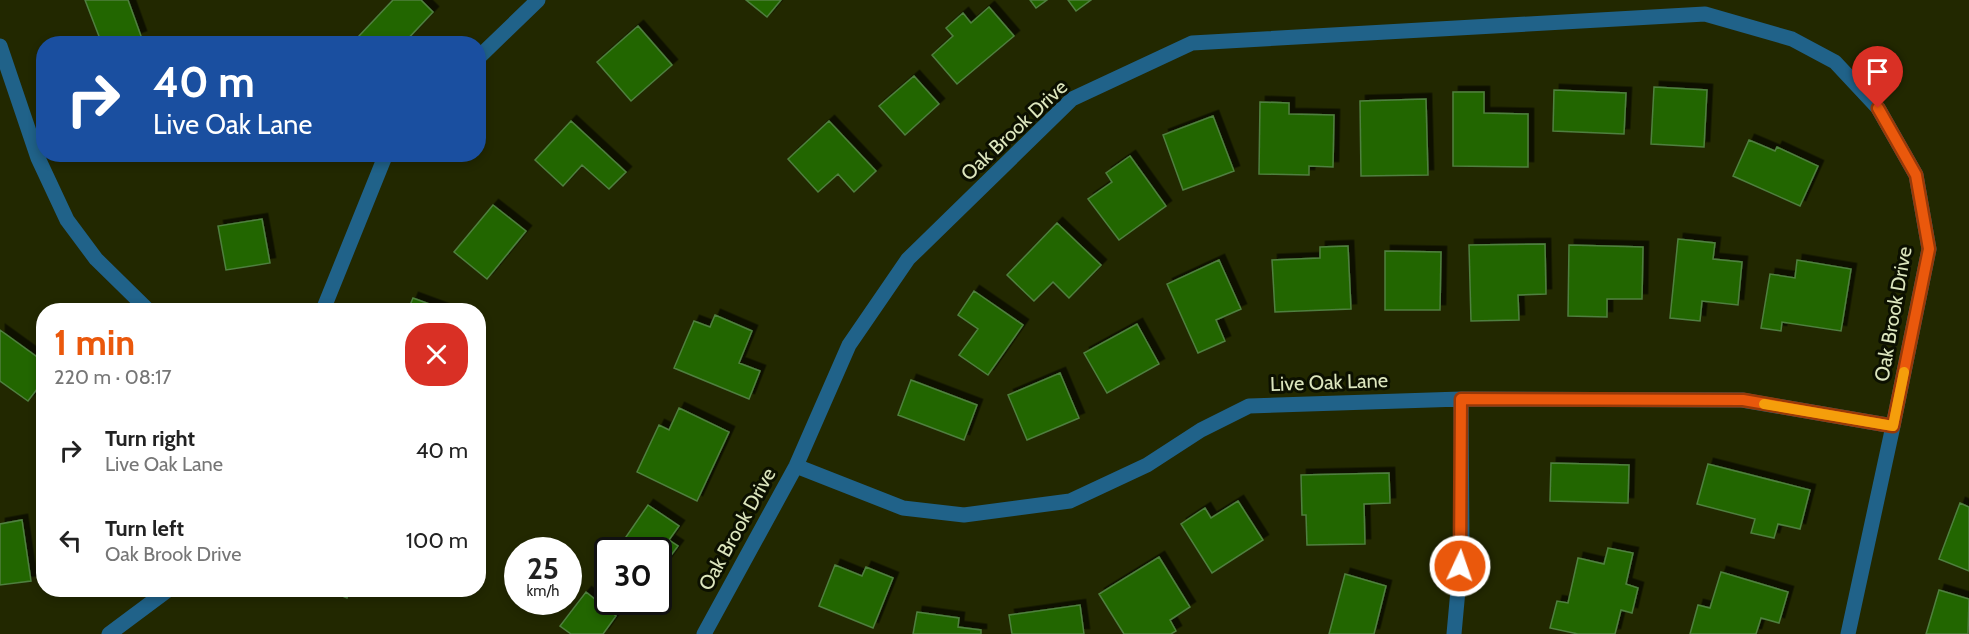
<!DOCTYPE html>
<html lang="en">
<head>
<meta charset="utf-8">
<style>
	:root { --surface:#fff; --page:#f6f6f6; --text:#222; --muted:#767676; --accent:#ea580c }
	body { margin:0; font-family:Cabin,sans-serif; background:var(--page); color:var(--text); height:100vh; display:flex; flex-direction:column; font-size:22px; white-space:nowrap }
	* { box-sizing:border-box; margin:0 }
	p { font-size:20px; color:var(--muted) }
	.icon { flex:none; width:33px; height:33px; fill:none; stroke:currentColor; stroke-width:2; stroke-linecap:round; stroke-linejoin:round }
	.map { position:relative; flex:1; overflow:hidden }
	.details { position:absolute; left:36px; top:303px; width:450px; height:294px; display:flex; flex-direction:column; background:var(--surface); border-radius:24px; box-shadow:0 3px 9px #0003 }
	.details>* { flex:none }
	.hud { position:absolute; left:36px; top:36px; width:450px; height:126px; border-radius:24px; box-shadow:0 3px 9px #0003; background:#1a4fa0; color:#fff; overflow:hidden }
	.speed { position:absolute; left:504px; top:537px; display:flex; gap:12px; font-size:30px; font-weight:700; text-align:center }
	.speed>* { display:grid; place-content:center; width:78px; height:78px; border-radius:50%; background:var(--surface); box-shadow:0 3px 9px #0003; line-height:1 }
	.speed small { font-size:15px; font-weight:400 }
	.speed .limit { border:3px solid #111; border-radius:9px; background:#fff; color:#111 }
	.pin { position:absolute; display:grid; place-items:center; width:51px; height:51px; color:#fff; margin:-62px -26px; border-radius:50% 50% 50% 0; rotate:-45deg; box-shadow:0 0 6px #0007 }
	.pin .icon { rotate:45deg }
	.me { position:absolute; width:66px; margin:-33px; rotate:3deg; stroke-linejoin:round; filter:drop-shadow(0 0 4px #0008) }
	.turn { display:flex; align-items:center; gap:21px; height:126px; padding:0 18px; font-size:27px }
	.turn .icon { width:78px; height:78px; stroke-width:2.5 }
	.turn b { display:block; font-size:42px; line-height:51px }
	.round { display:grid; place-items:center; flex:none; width:63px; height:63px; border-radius:24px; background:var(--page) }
	.head { display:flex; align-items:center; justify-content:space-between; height:102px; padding:0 18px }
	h1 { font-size:36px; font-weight:700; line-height:45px; color:var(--accent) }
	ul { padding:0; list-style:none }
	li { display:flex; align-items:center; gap:18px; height:90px; padding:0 18px }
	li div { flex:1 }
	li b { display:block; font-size:22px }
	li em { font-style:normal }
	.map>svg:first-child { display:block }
</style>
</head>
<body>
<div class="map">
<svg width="1969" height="634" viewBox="0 0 1969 634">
	<defs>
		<filter id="shadow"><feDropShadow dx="5.5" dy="-5.5" stdDeviation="0" flood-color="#0009"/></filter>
	</defs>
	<rect width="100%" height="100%" fill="#222800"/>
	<path fill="#246601" stroke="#4f803f" stroke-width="1.5" filter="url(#shadow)" d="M85,0H128L141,36L120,44H102Z
		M393,0H421L433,12L403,44H368L359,36Z
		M746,0H781L767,17Z
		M1030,0H1047L1036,8Z
		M1068,0H1091L1076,11Z
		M989,7L1014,36L957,84L932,55L953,36L946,28L963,13L971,23Z
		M638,26L672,65L631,101L597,62Z
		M914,76L939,104L905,135L879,106Z
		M1654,87L1707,90L1704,147L1651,144Z
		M1554,90L1626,93L1624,134L1553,131Z
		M1453,92H1484V113L1528,114V167L1453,166Z
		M1426,99L1428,175L1361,176L1360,101Z
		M1260,102L1289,103V114L1334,115L1333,167L1309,166V175L1259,174Z
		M1213,116L1234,171L1183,190L1163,135Z
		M571,121L626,172L609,189L582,165L563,186L535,160Z
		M829,121L876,171L854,192L838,174L818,192L788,159Z
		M1749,140L1775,151L1777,147L1818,166L1800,206L1733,176Z
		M1130,156L1166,206L1119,240L1088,199L1112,182L1106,173Z
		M493,205L526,231L487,279L454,252Z
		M262,219L270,263L226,270L218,226Z
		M1057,223L1101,265L1069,298L1053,282L1034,301L1007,275Z
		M1678,239L1715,243L1713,259L1742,262L1738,305L1702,301L1700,321L1670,318Z
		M1545,244L1546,294L1518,295L1519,320L1471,321L1469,245Z
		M1569,245L1643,247L1642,299H1607V317L1568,316Z
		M1348,246L1351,309L1275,312L1272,260L1320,258V247Z
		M1385,251L1441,252L1440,310H1385Z
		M1219,260L1241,309L1216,320L1225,341L1198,353L1167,284Z
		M1797,260L1851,269L1841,331L1782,322L1781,331L1761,328L1770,274L1795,278Z
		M974,291L1023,325L988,375L959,355L978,329L958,315Z
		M413,298L443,309V310H408Z
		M715,315L752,331L739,363L760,371L749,399L674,368L694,321L710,327Z
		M1137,324L1159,364L1107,393L1084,353Z
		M0,330L44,362V380L28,401L0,381Z
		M1060,373L1079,418L1027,440L1008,395Z
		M911,380L977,405L964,440L898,415Z
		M679,408L729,432L697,501L637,472L659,425L669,430Z
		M1551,463L1629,465L1628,503L1550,501Z
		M1708,464L1810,490L1800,529L1778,524L1774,538L1751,533L1755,519L1697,504Z
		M1389,473L1390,503L1364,504L1365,544L1307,545L1306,515H1302L1301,475Z
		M1238,501L1263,540L1212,573L1181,524L1205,508L1211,518Z
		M1960,503L1969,507V571L1939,559Z
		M648,505L679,526L669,540L678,546L661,569L658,567V550H617Z
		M22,520L31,581L0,585V524Z
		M1608,548L1633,553L1626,584L1638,588L1632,613L1621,610L1615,634H1578L1550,628L1557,601L1568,603L1578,558L1604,564Z
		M1159,557L1190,607L1170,620L1176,631L1171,634H1124L1099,594Z
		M835,565L862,576L866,567L893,578L873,628L819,606Z
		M1721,572L1788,592L1779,623L1761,618L1756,634H1690L1698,605L1710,608Z
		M1345,574L1386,586L1374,634H1329Z
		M328,590H350L347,598Z
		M1939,590L1969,599L1968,634H1926Z
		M586,592L616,616L603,634H571L560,626Z
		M1080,605L1084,634H1012L1009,615Z
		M917,612L959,618L958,627L981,630V634H913Z"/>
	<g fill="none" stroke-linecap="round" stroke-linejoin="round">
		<path stroke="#206289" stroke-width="15" d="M0,46L38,158L67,220L96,259L148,310
			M478,58L538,0
			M323,310L386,154
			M796,466L903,508L964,515L1070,501L1147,465L1201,430L1249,406L1461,399L1742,400L1893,426
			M109,634L168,590
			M704,634L796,466L849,345L908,259L1072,99L1192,43L1705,14L1792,39L1835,62L1878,108L1916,175L1929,249L1893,426L1848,634
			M1454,634L1462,546L1461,399"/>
	</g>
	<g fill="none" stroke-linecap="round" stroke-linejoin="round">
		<g stroke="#983908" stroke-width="15">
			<path id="route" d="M1460,566L1461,399L1743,400L1893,426L1929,249L1916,175L1878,108"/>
		</g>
		<use href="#route" stroke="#ea580c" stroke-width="10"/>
		<path stroke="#f59e0b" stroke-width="10" d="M1764,404L1893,426L1904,372"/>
	</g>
	<g text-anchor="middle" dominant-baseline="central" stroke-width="6" stroke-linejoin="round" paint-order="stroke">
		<g font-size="20" fill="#dde6be" stroke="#0c1000">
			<text transform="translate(1014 130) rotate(-43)">Oak Brook Drive</text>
			<text transform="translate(1893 314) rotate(-80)">Oak Brook Drive</text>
			<text transform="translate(1329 382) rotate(-2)">Live Oak Lane</text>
			<text transform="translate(737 529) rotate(-61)">Oak Brook Drive</text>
		</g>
	</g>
</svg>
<div class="speed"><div>25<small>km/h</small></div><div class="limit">30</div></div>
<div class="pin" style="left:1878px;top:108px;background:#d93025"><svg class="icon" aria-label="arrive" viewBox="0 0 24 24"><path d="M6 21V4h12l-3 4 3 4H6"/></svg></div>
<svg class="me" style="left:1460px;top:566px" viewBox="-20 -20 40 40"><circle r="17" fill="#ea580c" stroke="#fff" stroke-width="3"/><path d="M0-11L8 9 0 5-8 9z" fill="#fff"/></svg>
<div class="hud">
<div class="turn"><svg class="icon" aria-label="right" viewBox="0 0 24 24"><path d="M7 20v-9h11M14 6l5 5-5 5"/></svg><div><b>40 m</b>Live Oak Lane</div></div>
</div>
<section class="details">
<div class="head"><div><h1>1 min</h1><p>220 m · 08:17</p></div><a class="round" style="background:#d93025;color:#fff"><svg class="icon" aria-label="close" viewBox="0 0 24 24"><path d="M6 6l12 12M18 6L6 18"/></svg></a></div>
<ul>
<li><svg class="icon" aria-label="right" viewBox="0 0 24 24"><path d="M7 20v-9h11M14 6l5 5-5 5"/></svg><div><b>Turn right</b><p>Live Oak Lane</p></div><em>40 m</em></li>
<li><svg class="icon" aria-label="left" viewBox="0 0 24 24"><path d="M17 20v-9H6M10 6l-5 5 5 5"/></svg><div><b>Turn left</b><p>Oak Brook Drive</p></div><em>100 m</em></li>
</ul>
</section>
</div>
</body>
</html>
